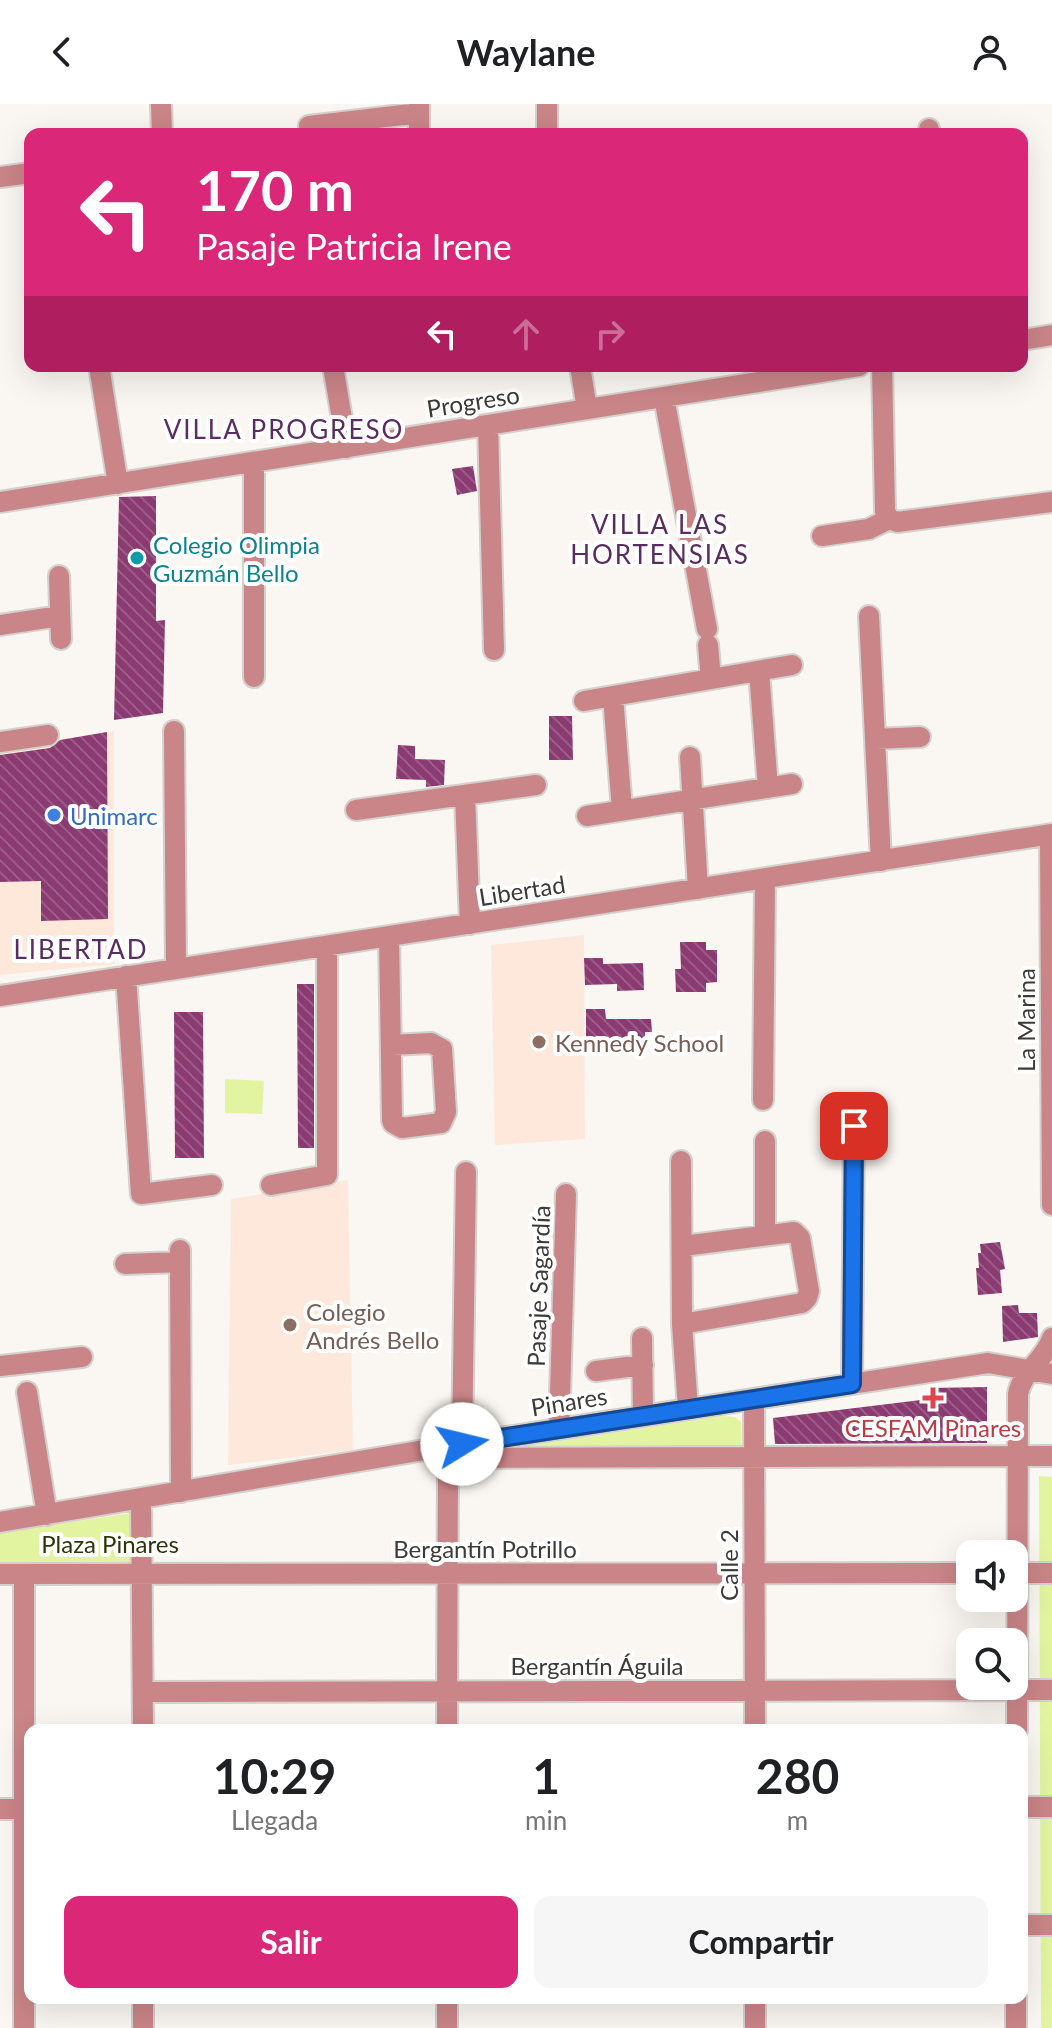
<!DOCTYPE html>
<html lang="es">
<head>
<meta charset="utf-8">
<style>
	:root { --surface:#fff; --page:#f6f6f6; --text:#202124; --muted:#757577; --accent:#db2777 }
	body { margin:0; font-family:Lato,sans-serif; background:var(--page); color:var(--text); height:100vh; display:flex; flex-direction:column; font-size:30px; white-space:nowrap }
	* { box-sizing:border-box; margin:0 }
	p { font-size:26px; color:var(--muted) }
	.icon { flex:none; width:44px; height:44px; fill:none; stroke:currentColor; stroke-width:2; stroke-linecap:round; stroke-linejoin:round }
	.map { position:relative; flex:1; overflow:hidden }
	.details { position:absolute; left:24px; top:1620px; width:1004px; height:280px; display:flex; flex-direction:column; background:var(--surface); border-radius:16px; box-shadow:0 8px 32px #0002 }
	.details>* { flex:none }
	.guide { position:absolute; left:24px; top:24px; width:1004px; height:244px; border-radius:16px; box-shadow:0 8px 32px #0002; background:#db2777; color:#fff; overflow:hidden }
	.buttons { position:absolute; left:956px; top:1436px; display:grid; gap:16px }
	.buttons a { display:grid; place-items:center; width:72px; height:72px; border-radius:16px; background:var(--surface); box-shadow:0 8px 32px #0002; font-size:40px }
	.pin { position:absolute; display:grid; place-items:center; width:68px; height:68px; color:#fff; margin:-34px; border-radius:16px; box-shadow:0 4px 12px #0006 }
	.me { position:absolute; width:88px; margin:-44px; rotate:81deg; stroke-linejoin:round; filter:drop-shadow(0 0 6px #0008) }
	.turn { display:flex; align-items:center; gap:28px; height:168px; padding:0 40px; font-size:36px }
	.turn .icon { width:104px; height:104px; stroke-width:2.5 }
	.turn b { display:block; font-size:56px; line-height:68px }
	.lanes { display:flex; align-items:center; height:76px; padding:0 40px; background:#0003; justify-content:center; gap:40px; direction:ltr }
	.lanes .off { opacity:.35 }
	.eta { display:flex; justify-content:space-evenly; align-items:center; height:136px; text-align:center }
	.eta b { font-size:48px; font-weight:700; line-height:56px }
	.cta { display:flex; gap:16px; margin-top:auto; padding:16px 40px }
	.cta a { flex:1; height:92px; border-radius:16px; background:var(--accent); color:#fff; font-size:32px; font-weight:700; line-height:92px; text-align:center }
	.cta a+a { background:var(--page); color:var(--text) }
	header { display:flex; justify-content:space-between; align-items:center; height:104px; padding:0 40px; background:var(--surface); font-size:36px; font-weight:700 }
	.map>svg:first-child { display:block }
</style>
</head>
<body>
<header><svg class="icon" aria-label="back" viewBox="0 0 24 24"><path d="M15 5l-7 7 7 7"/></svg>Waylane<svg class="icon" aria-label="person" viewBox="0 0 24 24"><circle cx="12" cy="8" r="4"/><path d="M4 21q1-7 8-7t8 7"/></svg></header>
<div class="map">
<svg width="1052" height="1924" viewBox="0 0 1052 1924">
	<defs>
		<pattern id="building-back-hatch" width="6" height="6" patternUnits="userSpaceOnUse" patternTransform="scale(2)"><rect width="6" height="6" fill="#8b3a71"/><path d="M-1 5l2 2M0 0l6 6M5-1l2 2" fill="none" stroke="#995c86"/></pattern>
	</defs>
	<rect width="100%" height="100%" fill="#faf6f1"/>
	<path fill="#fee8da" d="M114,627V860L0,871V645Z"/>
	<path fill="#fee8db" d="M584,831L585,1035L495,1041L491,841Z
		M348,1076L353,1346L228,1361L231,1095Z"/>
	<path fill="#e3f4a0" d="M225,975L264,977L262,1010L225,1009Z
		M723,1312L735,1313L741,1318L742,1348H490Z
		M1039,1372L1052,1373V1924H1041Z
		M138,1408L136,1460L0,1465V1429Z"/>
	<path fill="url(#building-back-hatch)" d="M473,362L477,387L457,391L452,365Z
		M156,392V517L165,516L163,609L114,616L119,393Z
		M549,612H572L573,656H549Z
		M107,628L108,815L41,817V777L0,778V651L50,644L60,636Z
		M398,641L415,642V655L445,656L444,681L426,683V676L396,675Z
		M680,838H706V846H717V878L706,879V888H676L675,865H681Z
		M584,854H603V860L643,859L644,886L617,887V880L585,881Z
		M297,880H314V1044H298Z
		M586,905H605L606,915H651L652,928H645V948L622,949V936L586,937Z
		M174,908H203L204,1054H175Z
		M1000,1138L1005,1165L1000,1166L1002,1189L978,1191L976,1164H979L978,1149H981L980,1140Z
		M1018,1201L1019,1209H1037L1038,1233L1003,1238L1002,1202Z
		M987,1283V1339L775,1340L773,1314L929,1295L930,1284Z"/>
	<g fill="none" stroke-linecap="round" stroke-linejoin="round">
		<g stroke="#d4d1cc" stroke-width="24">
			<path id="minor" d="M161,0L162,30
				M419,0V30
				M547,0V30
				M309,22L419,9
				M929,30V25
				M0,73L30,69
				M1022,236L1052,231
				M99,262L118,380
				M333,262L347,344
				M580,262L587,305
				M882,262L885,407L889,415
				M664,293L707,525
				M488,321L494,546
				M0,398L859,262
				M822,432L869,425L889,415L897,418L1052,398
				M59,472L61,535
				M869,512L881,757
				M0,521L60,512
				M708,541L711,575
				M759,567L768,684
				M254,573V358
				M613,592L622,706
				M584,597L792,561
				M174,627L176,865
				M875,635L920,633
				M0,638L48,631
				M690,653L698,785
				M465,691L470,820
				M356,706L536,681
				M587,712L792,680
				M1050,731L1052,1101
				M389,832L392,1016L393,1019L402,1024L441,1019L446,1008L442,945L431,939L391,941
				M126,872L141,1090L212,1081
				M0,892L1052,730
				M763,996L765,775
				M765,1037V1131
				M681,1057L682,1220L688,1305
				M271,1081L327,1071V842
				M180,1146L181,1388
				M125,1160L180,1158
				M682,1220L802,1199L807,1194L809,1187L800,1134L794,1128L683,1142
				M642,1234L643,1312
				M0,1262L82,1253
				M596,1267L643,1261
				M852,1280L854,1022
				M27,1288L47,1411
				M754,1295L755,1626
				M559,1325L566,1090
				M462,1340L466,1068
				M448,1354L1052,1352
				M141,1395L143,1626
				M0,1418L448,1342L988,1259L1052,1270
				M1014,1469H1052
				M0,1470L970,1469
				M24,1470V1924
				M143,1588L1052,1586
				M447,1626L448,1342
				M1017,1626L1018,1290C1022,1267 1045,1256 1052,1234
				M1022,1703H1052
				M0,1705H30
				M1022,1821H1052
				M143,1894V1924
				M755,1894V1924
				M447,1924V1894
				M1016,1924V1894"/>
		</g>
		<use href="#minor" stroke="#ca8588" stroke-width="20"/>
	</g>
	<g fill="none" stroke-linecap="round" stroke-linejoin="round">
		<g stroke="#114b97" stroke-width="20">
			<path id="route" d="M462,1340L852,1280L854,1022"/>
		</g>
		<use href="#route" stroke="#1a73e8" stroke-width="14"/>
	</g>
	<circle fill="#0f9aa8" stroke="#fff" stroke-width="3" cx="137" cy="454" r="8"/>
	<circle fill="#3f7fe0" stroke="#fff" stroke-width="3" cx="54" cy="711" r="8"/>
	<g fill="#8d6e63" stroke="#fff" stroke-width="3">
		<circle cx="539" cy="938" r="8"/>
		<circle cx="290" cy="1221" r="8"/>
	</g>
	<path fill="#e0444e" stroke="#fff" stroke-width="3" d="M929 1282h8v8h8v8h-8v8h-8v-8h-8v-8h8z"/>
	<g text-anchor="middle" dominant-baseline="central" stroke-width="8" stroke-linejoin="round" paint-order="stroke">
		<g font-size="24" fill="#3c3b38" stroke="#fff">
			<text transform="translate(473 297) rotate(-9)">Progreso</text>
			<text transform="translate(522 786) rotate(-9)">Libertad</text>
			<text transform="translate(1025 916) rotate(-90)">La Marina</text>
			<text transform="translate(538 1182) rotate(-88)">Pasaje Sagardía</text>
			<text transform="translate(569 1297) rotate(-9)">Pinares</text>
			<text x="485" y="1444">Bergantín Potrillo</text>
			<text transform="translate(728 1461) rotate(-90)">Calle 2</text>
			<text x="597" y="1561">Bergantín Águila</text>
		</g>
		<g font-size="24" fill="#0d838f" stroke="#fff" text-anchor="start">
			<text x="153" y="440">Colegio Olimpia<tspan x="153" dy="28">Guzmán Bello</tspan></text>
		</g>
		<g font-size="24" fill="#366cbe" stroke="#fff" text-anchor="start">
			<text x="70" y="711">Unimarc</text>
		</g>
		<g font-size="24" fill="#785e54" stroke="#fff" text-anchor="start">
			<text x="555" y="938">Kennedy School</text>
			<text x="306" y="1207">Colegio<tspan x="306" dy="28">Andrés Bello</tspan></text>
		</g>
		<g font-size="24" fill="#be3a42" stroke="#fff">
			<text x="933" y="1323">CESFAM Pinares</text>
		</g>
		<g font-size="24" fill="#2d3408" stroke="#fff">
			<text x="110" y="1439">Plaza Pinares</text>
		</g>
		<g font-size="26" letter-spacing="2" fill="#592d61" stroke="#fff">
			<text x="284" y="325">VILLA PROGRESO</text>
			<text x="660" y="420">VILLA LAS<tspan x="660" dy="30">HORTENSIAS</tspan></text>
			<text x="81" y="845">LIBERTAD</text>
		</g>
	</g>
</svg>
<div class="buttons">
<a><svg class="icon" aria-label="sound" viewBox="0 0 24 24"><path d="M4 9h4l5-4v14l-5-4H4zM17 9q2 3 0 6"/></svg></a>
<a><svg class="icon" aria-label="search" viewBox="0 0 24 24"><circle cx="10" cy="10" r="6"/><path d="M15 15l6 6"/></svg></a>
</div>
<div class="pin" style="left:854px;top:1022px;background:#d93025"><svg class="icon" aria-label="arrive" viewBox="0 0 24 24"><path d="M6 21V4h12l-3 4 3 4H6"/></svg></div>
<svg class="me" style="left:462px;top:1340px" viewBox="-20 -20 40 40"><circle r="19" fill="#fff"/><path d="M0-13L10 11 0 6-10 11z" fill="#1a73e8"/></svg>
<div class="guide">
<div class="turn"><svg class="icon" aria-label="left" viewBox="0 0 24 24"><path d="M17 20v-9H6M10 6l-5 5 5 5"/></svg><div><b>170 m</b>Pasaje Patricia Irene</div></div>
<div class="lanes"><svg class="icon" aria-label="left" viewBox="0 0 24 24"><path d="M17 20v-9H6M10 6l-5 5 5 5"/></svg><svg class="icon off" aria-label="ahead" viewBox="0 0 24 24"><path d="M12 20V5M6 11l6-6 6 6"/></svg><svg class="icon off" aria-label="right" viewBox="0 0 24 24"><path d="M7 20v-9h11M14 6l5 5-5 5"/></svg></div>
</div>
<section class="details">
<div class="eta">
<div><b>10:29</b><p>Llegada</p></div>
<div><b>1</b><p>min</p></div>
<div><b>280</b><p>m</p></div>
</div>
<div class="cta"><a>Salir</a><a>Compartir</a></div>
</section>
</div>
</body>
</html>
